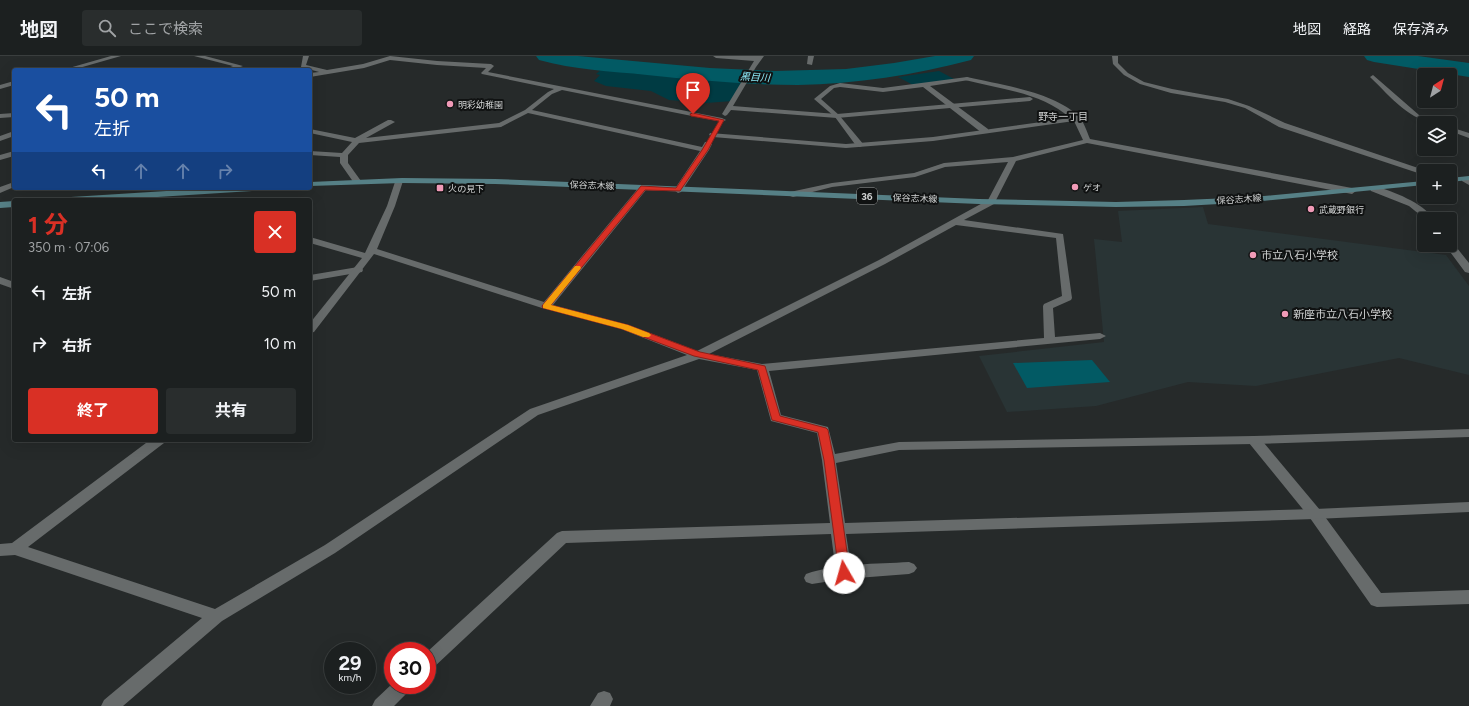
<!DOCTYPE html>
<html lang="ja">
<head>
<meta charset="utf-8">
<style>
	:root { --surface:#1c2020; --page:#292d2d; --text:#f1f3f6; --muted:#a0a3a5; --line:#3a3e3e; --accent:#d93025 }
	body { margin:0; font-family:Figtree,"Noto Sans JP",sans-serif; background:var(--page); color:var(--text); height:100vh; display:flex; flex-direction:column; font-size:15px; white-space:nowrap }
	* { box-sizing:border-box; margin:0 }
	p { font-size:13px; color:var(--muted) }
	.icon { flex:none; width:22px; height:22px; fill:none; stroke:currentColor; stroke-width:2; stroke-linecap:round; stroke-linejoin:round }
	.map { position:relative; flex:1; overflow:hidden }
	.side { position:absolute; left:12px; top:142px; width:300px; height:244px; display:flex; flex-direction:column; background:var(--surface); border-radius:4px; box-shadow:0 4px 16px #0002,0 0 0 1px var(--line) }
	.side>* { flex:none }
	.top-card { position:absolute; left:12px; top:12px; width:300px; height:122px; border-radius:4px; box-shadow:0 4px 16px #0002,0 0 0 1px var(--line); background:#1a4fa0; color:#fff; overflow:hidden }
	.needle { width:26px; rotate:36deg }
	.tools { position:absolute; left:1417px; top:12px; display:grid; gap:8px }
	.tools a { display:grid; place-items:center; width:40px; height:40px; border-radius:4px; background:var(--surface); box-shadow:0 4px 16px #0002,0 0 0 1px var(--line); font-size:20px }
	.speed { position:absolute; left:324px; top:586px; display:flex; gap:8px; font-size:20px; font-weight:700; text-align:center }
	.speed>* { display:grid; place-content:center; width:52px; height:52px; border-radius:50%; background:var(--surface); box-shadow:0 4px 16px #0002,0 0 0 1px var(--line); line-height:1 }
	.speed small { font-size:10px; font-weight:400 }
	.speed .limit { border:6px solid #d22; background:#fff; color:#111 }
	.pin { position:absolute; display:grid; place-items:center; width:34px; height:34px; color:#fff; margin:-41px -17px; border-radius:50% 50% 50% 0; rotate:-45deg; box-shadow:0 0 4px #0007 }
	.pin .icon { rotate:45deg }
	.me { position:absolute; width:44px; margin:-22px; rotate:353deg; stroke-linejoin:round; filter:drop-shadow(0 0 3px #0008) }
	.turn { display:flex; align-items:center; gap:14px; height:84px; padding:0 16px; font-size:18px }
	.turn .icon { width:52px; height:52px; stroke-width:2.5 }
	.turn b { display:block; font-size:28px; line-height:34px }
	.lanes { display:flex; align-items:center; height:38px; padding:0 16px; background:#0003; justify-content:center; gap:20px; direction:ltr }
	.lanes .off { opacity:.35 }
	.round { display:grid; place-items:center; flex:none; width:42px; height:42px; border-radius:4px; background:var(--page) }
	.summary { display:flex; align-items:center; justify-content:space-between; height:68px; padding:0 16px }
	h1 { font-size:24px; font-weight:700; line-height:30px; color:var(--accent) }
	.primary-button { display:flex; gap:8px; margin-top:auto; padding:8px 16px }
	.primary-button a { flex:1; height:46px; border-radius:4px; background:var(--accent); color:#fff; font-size:16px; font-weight:700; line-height:46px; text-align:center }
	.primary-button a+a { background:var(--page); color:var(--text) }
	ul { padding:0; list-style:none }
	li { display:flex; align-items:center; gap:12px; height:52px; padding:0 16px }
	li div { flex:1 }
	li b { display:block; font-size:15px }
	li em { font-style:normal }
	header { display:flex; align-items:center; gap:24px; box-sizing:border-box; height:56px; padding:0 20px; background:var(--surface); border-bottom:1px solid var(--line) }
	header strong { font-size:19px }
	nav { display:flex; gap:22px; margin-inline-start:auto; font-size:14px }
	.search { width:280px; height:36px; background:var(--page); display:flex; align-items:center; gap:10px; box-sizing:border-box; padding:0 14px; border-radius:4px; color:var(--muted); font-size:15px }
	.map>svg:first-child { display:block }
</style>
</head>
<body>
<header>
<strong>地図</strong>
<div class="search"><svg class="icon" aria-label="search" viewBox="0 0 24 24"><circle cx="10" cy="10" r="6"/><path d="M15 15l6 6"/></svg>ここで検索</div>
<nav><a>地図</a><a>経路</a><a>保存済み</a></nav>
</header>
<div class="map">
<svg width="1469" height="650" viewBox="0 0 1469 650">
	<rect width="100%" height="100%" fill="#262a2a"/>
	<path fill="#293435" d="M1203,151L1208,168L1446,199L1469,230V319L1399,302L1256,330L1188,326L1096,350L1007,356L979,300L1104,286L1094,183L1122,186L1118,155Z"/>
	<path fill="#003b43" d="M602,13L744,26L733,45L706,47L669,44L651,35L606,30L594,25L600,19L596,18Z
		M939,15L956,24L915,30L898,21Z"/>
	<path fill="#025a64" d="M1092,304L1110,326L1027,332L1013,307Z"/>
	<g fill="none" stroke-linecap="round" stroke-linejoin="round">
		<path fill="#025a64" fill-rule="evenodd" d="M536,0H578L710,12L775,15L846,13L894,7L935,0H974L971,4C915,19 856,28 798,29C747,29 697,24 647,19C610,15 574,14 539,4Z
			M1364,0H1418L1469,7V21L1374,6L1367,4Z"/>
		<path fill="#676b6b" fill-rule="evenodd" d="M967,21L969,22V24L930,30L988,73V77H982L923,31L883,36L840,31L834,32L821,43L839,59L864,89L860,91H857L835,61L814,43L830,30L840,27L883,32Z
			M14,75V80L0,85V80Z
			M14,95V100L0,104V99Z
			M14,126V131L0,137V131Z
			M358,211L362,212L363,214L362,216L310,225V219Z
			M1254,380L1259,381L1320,454L1381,537L1469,534V548L1377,551L1371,549L1310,462L1249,387L1247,384L1249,381Z
			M909,506L914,508L917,512L914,516L909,518L844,523L812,528L806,526L804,522L806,518C837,507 877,508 909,506Z"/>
		<path fill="#676b6b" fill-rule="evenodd" d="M111,0H121L72,14H62Z
			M194,0H205L243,10L233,14H223L233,10Z
			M303,0H309L306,9L327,14L363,8L390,0L437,5L491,8L494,10L488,16L722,62L726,64L722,66L562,34L552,38L532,54L702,91L705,86H711L712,88L709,94L681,136L678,137L674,134L700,95L528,57L501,71L359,87L348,99V107L361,125L357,127H354L340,107V101L310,99V95L342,97L352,86L310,77V73L355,82L388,64H391L395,66L366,82L499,67L525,54L548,36L554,33L482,18L481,17L486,12L437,9L390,4L364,12L310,21V17L319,16L301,11Z
			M713,0H764L756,11L733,50L837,58L1030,41L1033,43L1030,45L837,62L731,54L727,59L725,60L722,58L754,5L716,2Z
			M808,0H814L812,9L807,8Z
			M1112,0H1118V7L1128,17L1144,26L1172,33L1228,43L1249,50L1285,67L1427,115H1424V118H1421L1279,71L1245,52L1225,46L1171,37L1140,28L1124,19L1113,8Z
			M1373,19L1419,59L1439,67C1411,67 1390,40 1371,22L1370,21Z
			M967,21C1001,29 1055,36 1079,61C1084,66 1087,76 1090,83L1352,132L1356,135L1352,138L1087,87L1016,105L994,148L964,164L1063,178L1072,242L1071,244L1053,252L1055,281L1100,277L1106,280L1100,283L769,315L781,359L828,371L835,398L899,386L1254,380L1469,373V381L1254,388L899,394L836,407L845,467L1315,453L1469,446V456L1315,463L846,478L852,517L850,521L844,523L838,521L836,517L831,478L566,487L433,612L427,615V596L557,477L562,475L830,467L822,404L817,377L771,365L757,314L699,303L538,359L335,497L222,565L123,650H101L104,644L202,562L15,499L0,500V488L12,487L150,384H166L164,387L28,491L215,553L325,489L530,353L687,299L621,273L542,252L374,198L314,276L310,277V267L362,202L310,187V181L365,197L387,150L396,123H402L403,125L395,150L377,193L544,246L640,130H646L647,132L646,134L553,249L629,269L697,295L879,204L988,144L1008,106L945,111L915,121L832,131L793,141L790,140L789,138L790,136L832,127L914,117L944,107L1013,101L1083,84L1074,65L933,85L846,92L713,81L709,79L710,77L846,88L933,81L1070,62C1043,37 1000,33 965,24V22ZM956,169L1056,182L1062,240L1044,248L1043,250L1044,282L762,308L709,298L885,208Z
			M14,25V29L0,33V29Z
			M14,57V61L0,62V58Z
			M1450,71L1469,77V82L1450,75Z
			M1462,121L1469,122V129L1462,125Z
			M1374,130C1393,135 1423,147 1434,163H1425L1409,150L1371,135L1370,133L1371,131Z
			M1450,186L1453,187L1469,207V217L1465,216L1445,189H1450Z
			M0,221L14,226V233L0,228Z
			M393,627V629H412L409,635L394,650H372L375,644Z
			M604,635L610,637L613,643L610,650H590L598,637Z"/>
		<path fill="#568086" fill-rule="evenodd" d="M1469,120V124L1450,126V122Z
			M402,122L495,123L979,143L1116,146L1184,144L1253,141L1424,125V129L1253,146L1184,150L1116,151L979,148L495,128L402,127L310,130V126Z
			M214,132H256L252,135L110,144H67L71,141Z
			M14,145V151L0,152V146Z"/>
	</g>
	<path fill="#d93025" stroke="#8d1f18" d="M693,57L724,64L708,94L680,135L645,134L551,249L628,269L700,296L765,310L780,360L826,372L828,374L834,404L850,517L849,520L844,522L840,520L839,517L824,404L818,376L772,364L758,314L694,300L622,273L543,252L542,250L641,130L676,132L702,94L719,65L691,60L690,58Z"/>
	<path fill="#f59e0b" d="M575,210H580L581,212L551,249L628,269L649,277L651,279L649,281H643L622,273L543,252V249Z"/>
	<g fill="#f09ab7" stroke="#101212" stroke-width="1.5">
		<circle cx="450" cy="48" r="4"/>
		<circle cx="1075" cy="131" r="4"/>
		<rect x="436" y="128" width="8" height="8" rx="2"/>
		<circle cx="1311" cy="153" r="4"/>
		<circle cx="1253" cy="199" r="4"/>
		<circle cx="1285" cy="258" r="4"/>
	</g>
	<g text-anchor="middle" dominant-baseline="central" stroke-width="4" stroke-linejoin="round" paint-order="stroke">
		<g font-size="9" fill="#d1d3d3" stroke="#101212" text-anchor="start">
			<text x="458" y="48">明彩幼稚園</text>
			<text x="1083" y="131">ゲオ</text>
			<text x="448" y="132">火の見下</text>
			<text x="1319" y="153">武蔵野銀行</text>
		</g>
		<g font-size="9" fill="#d1d3d3" stroke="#101212">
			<text transform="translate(592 129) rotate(2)">保谷志木線</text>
			<text transform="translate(915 142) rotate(2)">保谷志木線</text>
			<text transform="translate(1239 143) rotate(-4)">保谷志木線</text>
		</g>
		<g font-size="10" font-style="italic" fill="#8eecfa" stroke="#101212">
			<text transform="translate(755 21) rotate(4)">黒目川</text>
		</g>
		<g font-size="10" fill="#d1d3d3" stroke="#101212">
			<text x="1063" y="60">野寺一丁目</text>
		</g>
		<rect fill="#101212" stroke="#979999" stroke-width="1" x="857" y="132" width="20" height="16" rx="3"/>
		<g font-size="10" font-weight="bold" fill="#d1d3d3">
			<text x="867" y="140">36</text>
		</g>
		<g font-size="11" fill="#d1d3d3" stroke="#101212" text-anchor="start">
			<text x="1261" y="199">市立八石小学校</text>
			<text x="1293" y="258">新座市立八石小学校</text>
		</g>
	</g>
</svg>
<div class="tools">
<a><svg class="needle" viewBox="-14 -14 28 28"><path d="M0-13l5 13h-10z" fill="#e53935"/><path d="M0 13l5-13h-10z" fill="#a0a3a5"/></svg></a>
<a><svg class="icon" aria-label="layers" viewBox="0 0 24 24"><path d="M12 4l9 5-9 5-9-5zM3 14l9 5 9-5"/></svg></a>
<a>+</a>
<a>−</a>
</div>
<div class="speed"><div>29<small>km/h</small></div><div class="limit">30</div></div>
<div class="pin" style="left:693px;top:58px;background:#d93025"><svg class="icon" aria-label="arrive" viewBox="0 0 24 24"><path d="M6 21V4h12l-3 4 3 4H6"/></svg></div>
<svg class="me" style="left:844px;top:517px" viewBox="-20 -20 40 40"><circle r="19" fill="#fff"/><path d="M0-13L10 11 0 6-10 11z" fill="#d93025"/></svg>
<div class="top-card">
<div class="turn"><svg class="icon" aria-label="left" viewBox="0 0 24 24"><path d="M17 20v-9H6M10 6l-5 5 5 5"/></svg><div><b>50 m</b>左折</div></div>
<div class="lanes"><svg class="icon" aria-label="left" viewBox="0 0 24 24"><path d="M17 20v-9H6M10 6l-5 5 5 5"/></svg><svg class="icon off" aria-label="ahead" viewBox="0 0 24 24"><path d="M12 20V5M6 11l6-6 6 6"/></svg><svg class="icon off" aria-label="ahead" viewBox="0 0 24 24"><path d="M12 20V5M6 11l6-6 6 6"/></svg><svg class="icon off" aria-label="right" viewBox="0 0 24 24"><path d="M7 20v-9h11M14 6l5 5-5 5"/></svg></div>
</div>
<section class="side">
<div class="summary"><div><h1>1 分</h1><p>350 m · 07:06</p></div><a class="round" style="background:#d93025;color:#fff"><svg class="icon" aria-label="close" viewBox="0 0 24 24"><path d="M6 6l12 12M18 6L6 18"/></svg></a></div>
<ul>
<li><svg class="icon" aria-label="left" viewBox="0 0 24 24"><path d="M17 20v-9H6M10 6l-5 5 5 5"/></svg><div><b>左折</b></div><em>50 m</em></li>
<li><svg class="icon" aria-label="right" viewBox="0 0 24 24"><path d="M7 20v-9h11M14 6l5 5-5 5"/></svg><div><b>右折</b></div><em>10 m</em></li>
</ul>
<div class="primary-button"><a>終了</a><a>共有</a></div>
</section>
</div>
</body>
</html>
